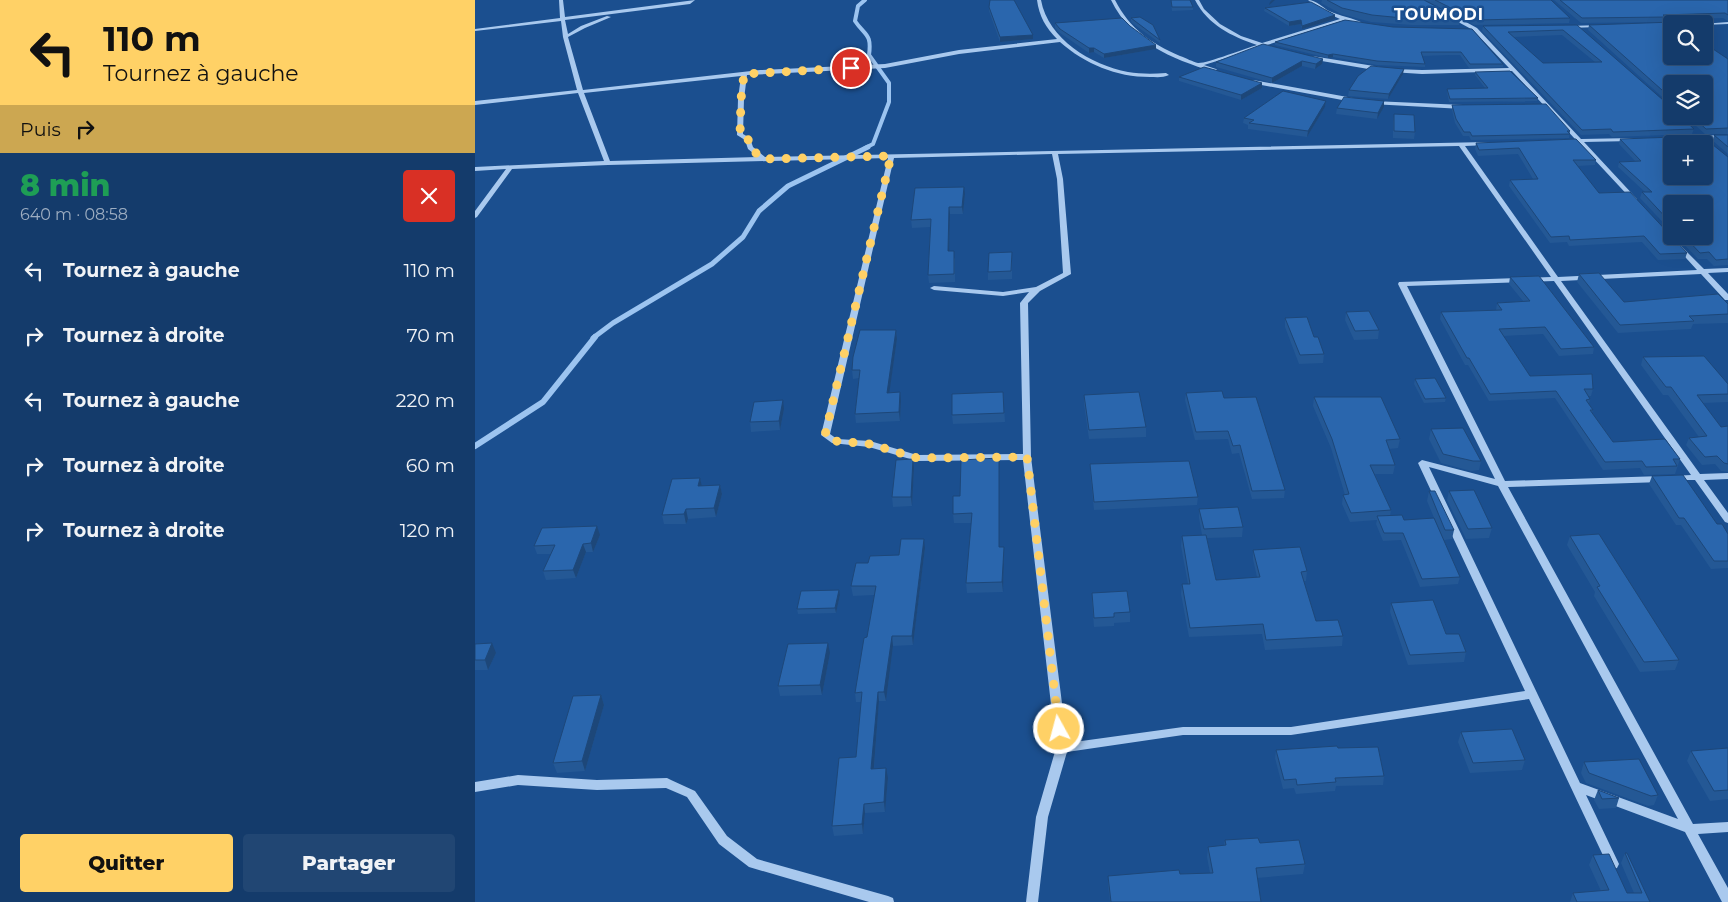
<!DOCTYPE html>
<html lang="fr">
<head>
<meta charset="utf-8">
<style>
	:root { --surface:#143b6b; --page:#214673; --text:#f1f3f6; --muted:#9dadc1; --line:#33557e; --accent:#ffd166 }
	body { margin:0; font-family:Montserrat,sans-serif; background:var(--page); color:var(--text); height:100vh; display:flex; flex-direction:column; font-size:19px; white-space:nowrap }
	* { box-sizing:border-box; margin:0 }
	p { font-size:16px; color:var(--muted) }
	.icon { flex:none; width:28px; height:28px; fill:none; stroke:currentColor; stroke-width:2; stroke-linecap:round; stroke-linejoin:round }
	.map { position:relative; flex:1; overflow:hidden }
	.details { display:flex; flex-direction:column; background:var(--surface); width:475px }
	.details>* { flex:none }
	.top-card { background:#ffd166; color:#111; overflow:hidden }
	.tools { position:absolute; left:1188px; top:15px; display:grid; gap:10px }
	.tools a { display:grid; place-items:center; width:50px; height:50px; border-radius:5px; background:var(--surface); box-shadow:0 5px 20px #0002,0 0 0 1px var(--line); font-size:25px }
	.pin { position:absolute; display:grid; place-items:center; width:42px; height:42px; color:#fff; margin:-21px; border:2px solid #fff; border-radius:50%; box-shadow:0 1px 5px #0007 }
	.me { position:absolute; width:55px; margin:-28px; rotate:353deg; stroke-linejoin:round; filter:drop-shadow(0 0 4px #0008) }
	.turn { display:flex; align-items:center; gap:18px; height:105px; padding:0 20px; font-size:22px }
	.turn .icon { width:65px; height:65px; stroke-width:2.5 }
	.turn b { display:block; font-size:35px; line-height:42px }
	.then { display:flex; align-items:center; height:48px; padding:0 20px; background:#0003; gap:10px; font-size:19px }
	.round { display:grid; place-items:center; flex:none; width:52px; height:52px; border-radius:5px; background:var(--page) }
	.overview { display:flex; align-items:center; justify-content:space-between; height:85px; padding:0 20px }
	h1 { font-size:30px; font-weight:800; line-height:38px; color:#1e9e55 }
	.cta { display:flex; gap:10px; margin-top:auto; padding:10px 20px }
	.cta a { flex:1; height:58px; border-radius:5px; background:var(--accent); color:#111; font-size:20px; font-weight:800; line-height:58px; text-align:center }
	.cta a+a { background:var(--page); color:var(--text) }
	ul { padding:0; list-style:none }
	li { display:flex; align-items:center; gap:15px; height:65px; padding:0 20px }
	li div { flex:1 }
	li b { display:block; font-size:19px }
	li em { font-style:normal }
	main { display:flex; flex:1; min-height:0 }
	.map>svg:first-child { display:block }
</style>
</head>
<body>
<main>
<section class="details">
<div class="top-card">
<div class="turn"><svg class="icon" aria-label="left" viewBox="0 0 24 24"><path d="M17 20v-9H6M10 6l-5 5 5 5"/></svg><div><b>110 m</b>Tournez à gauche</div></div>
<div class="then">Puis<svg class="icon" aria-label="right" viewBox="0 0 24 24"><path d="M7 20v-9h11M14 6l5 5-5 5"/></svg></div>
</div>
<div class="overview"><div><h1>8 min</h1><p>640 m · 08:58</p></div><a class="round" style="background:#d93025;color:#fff"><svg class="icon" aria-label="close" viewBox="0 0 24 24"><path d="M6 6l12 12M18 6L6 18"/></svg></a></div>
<ul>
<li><svg class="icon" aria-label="left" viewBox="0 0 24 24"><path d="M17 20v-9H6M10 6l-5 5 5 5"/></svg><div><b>Tournez à gauche</b></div><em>110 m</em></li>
<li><svg class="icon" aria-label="right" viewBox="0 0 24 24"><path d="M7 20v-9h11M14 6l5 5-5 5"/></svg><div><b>Tournez à droite</b></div><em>70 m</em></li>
<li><svg class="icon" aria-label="left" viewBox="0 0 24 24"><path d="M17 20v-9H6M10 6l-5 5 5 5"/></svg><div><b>Tournez à gauche</b></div><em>220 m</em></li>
<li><svg class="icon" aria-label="right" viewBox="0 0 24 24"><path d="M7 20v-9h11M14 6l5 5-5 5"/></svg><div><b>Tournez à droite</b></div><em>60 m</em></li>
<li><svg class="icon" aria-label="right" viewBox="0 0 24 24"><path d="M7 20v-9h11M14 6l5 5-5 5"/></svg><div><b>Tournez à droite</b></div><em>120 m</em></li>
</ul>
<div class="cta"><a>Quitter</a><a>Partager</a></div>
</section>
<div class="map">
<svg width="1253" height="902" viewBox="0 0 1253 902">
	<rect width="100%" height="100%" fill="#1b4f8f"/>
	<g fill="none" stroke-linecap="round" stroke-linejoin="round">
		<path stroke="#9cc4f0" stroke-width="4" d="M390,0L383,6L380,21C390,36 397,33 394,55L414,83V102L398,144L390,148"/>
		<path stroke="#9cc4f0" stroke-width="5" d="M118,338L138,323L237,264L268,237L284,211L313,186L393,147"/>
		<path stroke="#9cc4f0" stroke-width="6" d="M0,446L68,402L120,337"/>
		<path fill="#a9c9ee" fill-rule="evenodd" d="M84,0H88L90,17L220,0L215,4L90,20L93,34L106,26L132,16L136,17L110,28L93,37L108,90L285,70L410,64L484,50L582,39C571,28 564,16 562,0H566C573,39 616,65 653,72C665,74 678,74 691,73L694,75C688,78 681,77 675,77C641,77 610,64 585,42L484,54L410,68L272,75L269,99L268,134L275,138L278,147L290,157L1012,142L1015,144L1014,145L990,146L1083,277L1222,270L1201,247L1200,246L1203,244L1205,245L1229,269L1253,268V272L1233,273L1253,294V300H1250L1226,274L1086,281L1225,474L1253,473V479L1229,480L1253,513V523L1250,522L1220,480H1197L1196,478L1197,476L1216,475L1079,281L932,286L1030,481L1187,476L1192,479L1187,482L1033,487L1218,824L1253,822V832L1223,834L1253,888V902H1247L1210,832L1111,795L1144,864L1142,868L1138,869L1134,868L1054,699L816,735H708L592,752L573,817L563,902H551L561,817L581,748L548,460L442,461L394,447L357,443L346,435L413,158L133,165L37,169L2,217L0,218V211L31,169L0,171V167L129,161L103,93L0,105V101L102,90L88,37L86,21L0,31V29L85,18ZM266,76L263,99L262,135L270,140L273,149L283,157L135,161L109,93ZM984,146L1076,277L924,282L923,284L1020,479L947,460L943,463L1050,691L816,727H708L592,743L556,457L553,303L565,291L596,274L588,179L583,154ZM577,154L582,179L588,273L561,287L528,292L459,286L455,288L459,290L528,296L554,292L545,303L548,454L442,455L395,441L362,439L355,434L419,158ZM954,467L1023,486L1203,819L1105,783Z
			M636,0H640C655,29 675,43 705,56C711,58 718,62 723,63C730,64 772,48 782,45C756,36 733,25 720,0H724L729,9L745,24L766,36L787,43L865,19L845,10L833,0C841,0 847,7 854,11C865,16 878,18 888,23L886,24L870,20L792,45L799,47V49L787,47L729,65L741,69L742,70L739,72C695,58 657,43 636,0Z
			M974,15H978L1002,28L1106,139L1159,138V140L1157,141L1109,142L1162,199V201H1158L1103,142H1090V140L1100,139L1037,71L947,74L916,72V70L918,69L947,70L1034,68L998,30L974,17Z
			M1253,22V24L1229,25V24H1227Z
			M1127,25V27H1125L1093,28L1091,27L1093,26Z
			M837,56L905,67L908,69L905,71L835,59V57Z
			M778,80L878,98L881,100L878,102L776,83V81Z
			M898,101L988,105L991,107L988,109L896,104V102Z
			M1253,135V139L1217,140L1214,138L1217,136Z
			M43,775L122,780L192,778L196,780L220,791L252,836L282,859L413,896L418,898L419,902H394L274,867L244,844L212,797L191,788L122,790L43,785L0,792V782Z"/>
	</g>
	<path fill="#245895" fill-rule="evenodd" d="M696,0L718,7V10L697,11Z
		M847,0H949L985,19L984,25H937L896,22L866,14L846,3Z
		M950,0H1076L1095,18L1094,23L999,25Z
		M1079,0H1253V21L1248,18L1191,20L1190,22L1106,23Z
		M514,7L558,39L525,42L514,11Z
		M790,8L860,19L827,29L826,24L814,26L789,11Z
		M656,18L685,40V43L657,23L656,21Z
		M870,20L1028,64V67L994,68L985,55H974L947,56L950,64V67L902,65L858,57L853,58L800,45V42Z
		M580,23L655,26L681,49L629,58L619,52L614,53L585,33L580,28Z
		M1102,25L1196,116L1219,129L1217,134L1137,137L1134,134L1106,135L1007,31L1008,26ZM1087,35L1120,62L1068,63L1038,37Z
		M1114,25L1253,59V134H1230L1210,116H1229L1196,84V105L1113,30Z
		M848,59L847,64L840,69L827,66L797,83L741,67V62Z
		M1000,72L1063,98L1062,101L974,102L972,92V89L1010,88L1000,75Z
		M928,74L913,99L873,96L874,90Z
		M704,77L787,83V88L766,100L704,81Z
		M851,101L850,107L832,137L773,129V125L768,123L769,118Z
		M909,101V107L902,119L861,114L862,108Z
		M977,105L1095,131L1094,138L996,140L994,136H988L980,123L977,110Z
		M919,114L940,132L939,139L918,138V121Z
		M1239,135H1253V154L1238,141Z
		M1101,139L1121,160L1120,165L1102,166L1124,193L1212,253L1210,259L1183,260L1167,242L1094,246L1092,242L1075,243L1034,186L1035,180L1058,179L1043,154L1003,156L1000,149L1001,143Z
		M1145,139L1253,157V265L1239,266L1232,259H1223L1201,236H1229L1196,204V231L1165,198L1167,192H1170L1143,167L1144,162L1160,161L1144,144Z
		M490,194L488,214H475L474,251L480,259V282L454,283L453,275L455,227L437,228L436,220Z
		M537,252V279L513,280V272Z
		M1104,274L1149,302L1253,304V323L1218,324L1216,329L1143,333L1102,282Z
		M1035,277L1119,347L1118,354L1084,356L1068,334L1029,336L1055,376L1118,389L1116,396H1113L1115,399L1114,404L1118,410L1117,413L1138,442L1205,459L1200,474L1169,475L1165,468L1128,470L1080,398L1014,401L993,365H990L965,319L966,312L1021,310L1022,303L1048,301L1034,284Z
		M871,312L904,330L903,339L879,340L870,320Z
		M810,318L839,337L849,354L848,363L824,364L810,327Z
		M421,330L422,339L414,393L426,401L425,421L381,423L380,414L384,378L378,379L377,370Z
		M1168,357L1253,394V402L1228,403L1246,427L1253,426V472L1246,471L1240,464L1227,465L1211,445L1214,438L1224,437L1193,395H1188L1166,365Z
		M940,379L971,398L970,402L949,403L939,384Z
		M528,392L530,422L478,424L477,415Z
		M711,393L749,398L810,490L809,498L777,499L764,453L757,454L753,439L720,440L710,400Z
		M609,395L671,427V437L614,439L609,404Z
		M839,397L925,439L923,448L914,449L920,465L918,474H900L916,510L915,516L929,520L962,525L952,501L954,491L979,530L977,539L969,540L985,577L983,584L945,587L926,540L908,541L901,524L902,520L875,522L867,504L868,495H870L856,448L838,406Z
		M309,409L305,430L276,432L275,422Z
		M956,429L1006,461L1004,470L996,471L966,463L954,439Z
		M524,458V547H529V556L528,592L492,593L491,583L496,523H479L478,514L485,496Z
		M438,459L439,468L437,506L418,507L417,497Z
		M615,464L723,497L722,505L619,510L615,472Z
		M1177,476L1242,524L1253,534V568L1236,569L1206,525H1201L1174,484Z
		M225,478L226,486L245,485L247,494L241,517L213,519L211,524H189L187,515Z
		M974,491L1017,528L1014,538L991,539L972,500Z
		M724,509L768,527L767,537L732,538L741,580L782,577L778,559V550L832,571L831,581H829L841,621L868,636L867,646L790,650L787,634L714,637L706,594L707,584H713L706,546L707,536L727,535L724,518Z
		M125,535L118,552H111L101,578L71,580L68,571L76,554H62L59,546Z
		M1095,536L1204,660L1200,670L1165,672L1119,596L1120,592L1092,545Z
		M450,548L438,645L418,646L411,701H404L399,769L413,778L410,812L390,813L388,834L359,836L357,826L381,757L386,702H381L380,693L392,637L399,595L378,596L376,586L393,563Z
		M617,593L655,612V622L639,623V626L619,627L617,603Z
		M365,595L361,613L323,614L322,609Z
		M916,603L971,634L991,652L989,662L933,665L915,612Z
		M0,644L21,653L13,670H0Z
		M355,653L347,695L305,696L303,686Z
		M126,695L129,705L110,771L82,773L78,763Z
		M986,732L1050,760L1047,770L995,773L983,742Z
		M863,748L909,776L908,785L861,786L860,791L821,794L819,788L808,789L800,758L801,750Z
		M1253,748V799L1235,801L1212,761L1216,751Z
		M1109,762L1183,795L1179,805L1173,806L1111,783L1106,773Z
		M1123,790L1144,798L1141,808L1124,809L1119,800Z
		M750,840L785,843L830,864L828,874L782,878L786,902H635L633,886V876L735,873L732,857L733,847L749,845Z
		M1150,853L1175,902H1095L1098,893L1126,891L1114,865L1118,855L1152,893H1159L1146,863Z"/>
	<path fill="#1d4779" d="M797,0H800L794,5L795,2Z
		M860,15V19L827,29V26Z
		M826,20V24L814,26V22Z
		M558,35V39L525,42V37Z
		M681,45V49L629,58V54Z
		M614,48H619V52L614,53Z
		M858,54V57L853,58V55Z
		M848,59L847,64L840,69L841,64Z
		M827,61V66L797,83V78Z
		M929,69L928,74L913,99L914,94Z
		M787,83V88L766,100V95Z
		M851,101L850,107L832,137L833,131Z
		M909,101V107L902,119L903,113Z
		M489,187L490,194L488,214L487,207Z
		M474,207L475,214L474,259L473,251Z
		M421,330L422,339L413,402L412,393Z
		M425,392L426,401L425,421L424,412Z
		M308,400L309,409L305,430L304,421Z
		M438,459L439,468L437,506L436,497Z
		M225,478L227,487L223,486Z
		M245,485L247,494L241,517L239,508Z
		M211,509L213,519L211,524L209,514Z
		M122,526L125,535L118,552L116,543Z
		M449,539L450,548L438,645L437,636Z
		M108,544L111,552L101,578L98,570Z
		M529,547V556L528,592L527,582Z
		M364,590L365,595L361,613L360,608Z
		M417,636L418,646L411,701L409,692Z
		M17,643L21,653L13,670L10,660Z
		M353,643L355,653L347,695L345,685Z
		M403,692L404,701L398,779L396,769Z
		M126,695L129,705L110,771L107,761Z
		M411,768L413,778L410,812L409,802Z
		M389,804L390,813L388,834L387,824Z"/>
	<path fill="#2a66ad" stroke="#1d4779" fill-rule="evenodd" d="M515,0H539L558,35L525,37L514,7Z
		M696,0H715L718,7H697Z
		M852,0H949L985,19H938L897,15L867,8Z
		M960,0H1076L1095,18L1000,20Z
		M1085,0H1253V15L1250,13L1188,15L1191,17L1107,18Z
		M836,2L860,15L827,26L826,20L814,22L790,8Z
		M665,17L678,25L685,40L656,18Z
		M647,18L655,26L681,45L629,54L619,48H614L585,29L580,23Z
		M870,20L918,27L997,29L1028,64H995L986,52H946L950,64L902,61L858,54L853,55L800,42Z
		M1199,22L1201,24H1196V56H1229V43L1253,59V128L1231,129L1217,116H1229V84H1196V98L1114,25Z
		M1102,25L1196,107V116H1205L1219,129L1138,132L1136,129L1107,130L1008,26ZM1088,30L1127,62L1068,63L1033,32Z
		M788,44L848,59L841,64L827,61L797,78L741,62Z
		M896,66L929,69L914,94L874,90L883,76Z
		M729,67L787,83L766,95L704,77Z
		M1035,71L1063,98L975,99L972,89L1013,88L1000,72Z
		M808,91L851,101L833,131L774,123L779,120L769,118Z
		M869,97L909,101L903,113L862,108Z
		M1071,104L1095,131H1092L1095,134L997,136L995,132H989L981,119L977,105Z
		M919,114L939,115L940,132L919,131Z
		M1239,135H1253V147Z
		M1227,136L1253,157V259L1241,260L1234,252L1225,253L1209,236H1229V204H1196V223L1167,192H1177L1144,162L1166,161L1145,139ZM1196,144H1229V176H1196Z
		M1101,139L1121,160H1098L1124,193L1155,192L1212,253L1185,254L1169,236L1095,240L1094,236L1076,237L1035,180L1063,179L1044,148L1004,150L1001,143Z
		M489,187L487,207H474L473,251H479V274L453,275L456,219L436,220L440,188Z
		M537,252L536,271L513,272L514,253Z
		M1124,273L1149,302L1243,294L1253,304V314L1214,316L1219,321L1145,325L1104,274Z
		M1064,276L1119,347L1086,349L1070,327L1024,329L1055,376L1117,374L1118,389H1109L1115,399L1111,400L1118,410H1115L1138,442L1190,439L1205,459H1198L1202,466L1171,467L1167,461L1130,462L1081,391L1015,394L994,358H992L966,312L1027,310L1022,303L1055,301L1035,277Z
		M894,311L904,330L880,331L871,312Z
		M832,317L839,337H843L849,354L825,355L810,318Z
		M385,330H421L412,393L425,392L424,412L380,414L385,370H377L378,357Z
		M1229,356L1253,384V394L1222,395L1246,427L1253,426V464L1249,463L1242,456L1230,457L1214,438L1232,436L1196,387H1191L1168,357Z
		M960,378L971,398L950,399L940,379Z
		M747,391L749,398L781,397L810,490L777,491L765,445L758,446L753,431L721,432L711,393Z
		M528,392L529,413L477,415V394Z
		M664,392L671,427L614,430L609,395Z
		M839,397H906L925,439L911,440L920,465H895L916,510L876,513L868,495L874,494L857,439Z
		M308,400L304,421L275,422L279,402Z
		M988,428L1006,461H998L968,454L956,429Z
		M524,458V547H529L527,582L491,583L497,513L478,514V496H485L486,460Z
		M438,459L436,497H417L421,460Z
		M714,461L723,497L619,502L615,464Z
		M1208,475L1242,524H1247L1253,534V561H1239L1209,518H1204L1177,476Z
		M225,478L223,486L245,485L239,508L211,509L209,514L187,515L197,479Z
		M999,490L1017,528L993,529L974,491Z
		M954,491H960L979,530H970Z
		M763,507L768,527L729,529L724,509Z
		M927,515L929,520L959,518L985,577L947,579L928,533H909L902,516Z
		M122,526L116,543L108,544L98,570L68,571L80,545L59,546L67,528Z
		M1124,534L1204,660L1169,662L1122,587L1125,586L1095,536Z
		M731,535L741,580L785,577L778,550L825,547L832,571L826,572L841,621L863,620L868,636L791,640L788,624L715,628L707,584H715L707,536Z
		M426,539H449L437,636H417L409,692H403L396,769L411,768L409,802L389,804L387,824L357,826L364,758L381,757L387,692L380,693L389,638L392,637L401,586H376L381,563H393L395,556L424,555Z
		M364,590L360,608L322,609L326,591Z
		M652,591L655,612L639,613V617L619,618L617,593Z
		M958,600L971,634H984L991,652L935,655L916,603Z
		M17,643L10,660H0V644Z
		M353,643L345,685L303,686L313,644Z
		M126,695L107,761L78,763L98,696Z
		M1037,729L1050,760L998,763L986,732Z
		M862,746L863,748L903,747L909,776L860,778L861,782L822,785L821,779L809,780L801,750Z
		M1253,748V790L1239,791L1216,751Z
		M1164,759L1183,795L1176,796L1114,773L1109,762Z
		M1123,790L1144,798L1127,799Z
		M783,838L785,843L824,840L830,864L781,868L786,902H636L633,876L704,870L705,874L738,873L733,847L751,845L750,840Z
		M1150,853H1152L1175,902H1102L1098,893L1134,890L1118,855L1134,854L1152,893H1167Z"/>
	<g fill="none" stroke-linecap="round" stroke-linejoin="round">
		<path stroke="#ffd166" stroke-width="9" stroke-dasharray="0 16.2" d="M376,68L269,74L266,99L265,135L273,139L275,148L288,159L416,156L350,435L360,441L395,444L442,458L552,457L584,729"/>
	</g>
	<g text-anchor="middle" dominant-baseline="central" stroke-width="5" stroke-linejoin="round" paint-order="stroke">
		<g font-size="16" font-weight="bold" letter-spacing="1" fill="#fff" stroke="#1b4f8f">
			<text x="964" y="14">TOUMODI</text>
		</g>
	</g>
</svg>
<div class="tools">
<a><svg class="icon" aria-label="search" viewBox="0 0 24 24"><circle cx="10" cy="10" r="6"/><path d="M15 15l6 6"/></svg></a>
<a><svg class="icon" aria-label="layers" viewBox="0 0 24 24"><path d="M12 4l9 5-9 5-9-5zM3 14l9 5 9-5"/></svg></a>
<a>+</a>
<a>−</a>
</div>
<div class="pin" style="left:376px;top:68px;background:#d93025"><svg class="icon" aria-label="arrive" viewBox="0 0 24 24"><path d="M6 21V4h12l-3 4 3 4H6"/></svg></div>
<svg class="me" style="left:584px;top:729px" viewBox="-20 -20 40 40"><circle r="17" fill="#ffd166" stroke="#fff" stroke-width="3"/><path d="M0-11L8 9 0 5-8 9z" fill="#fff"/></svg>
</div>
</main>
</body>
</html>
